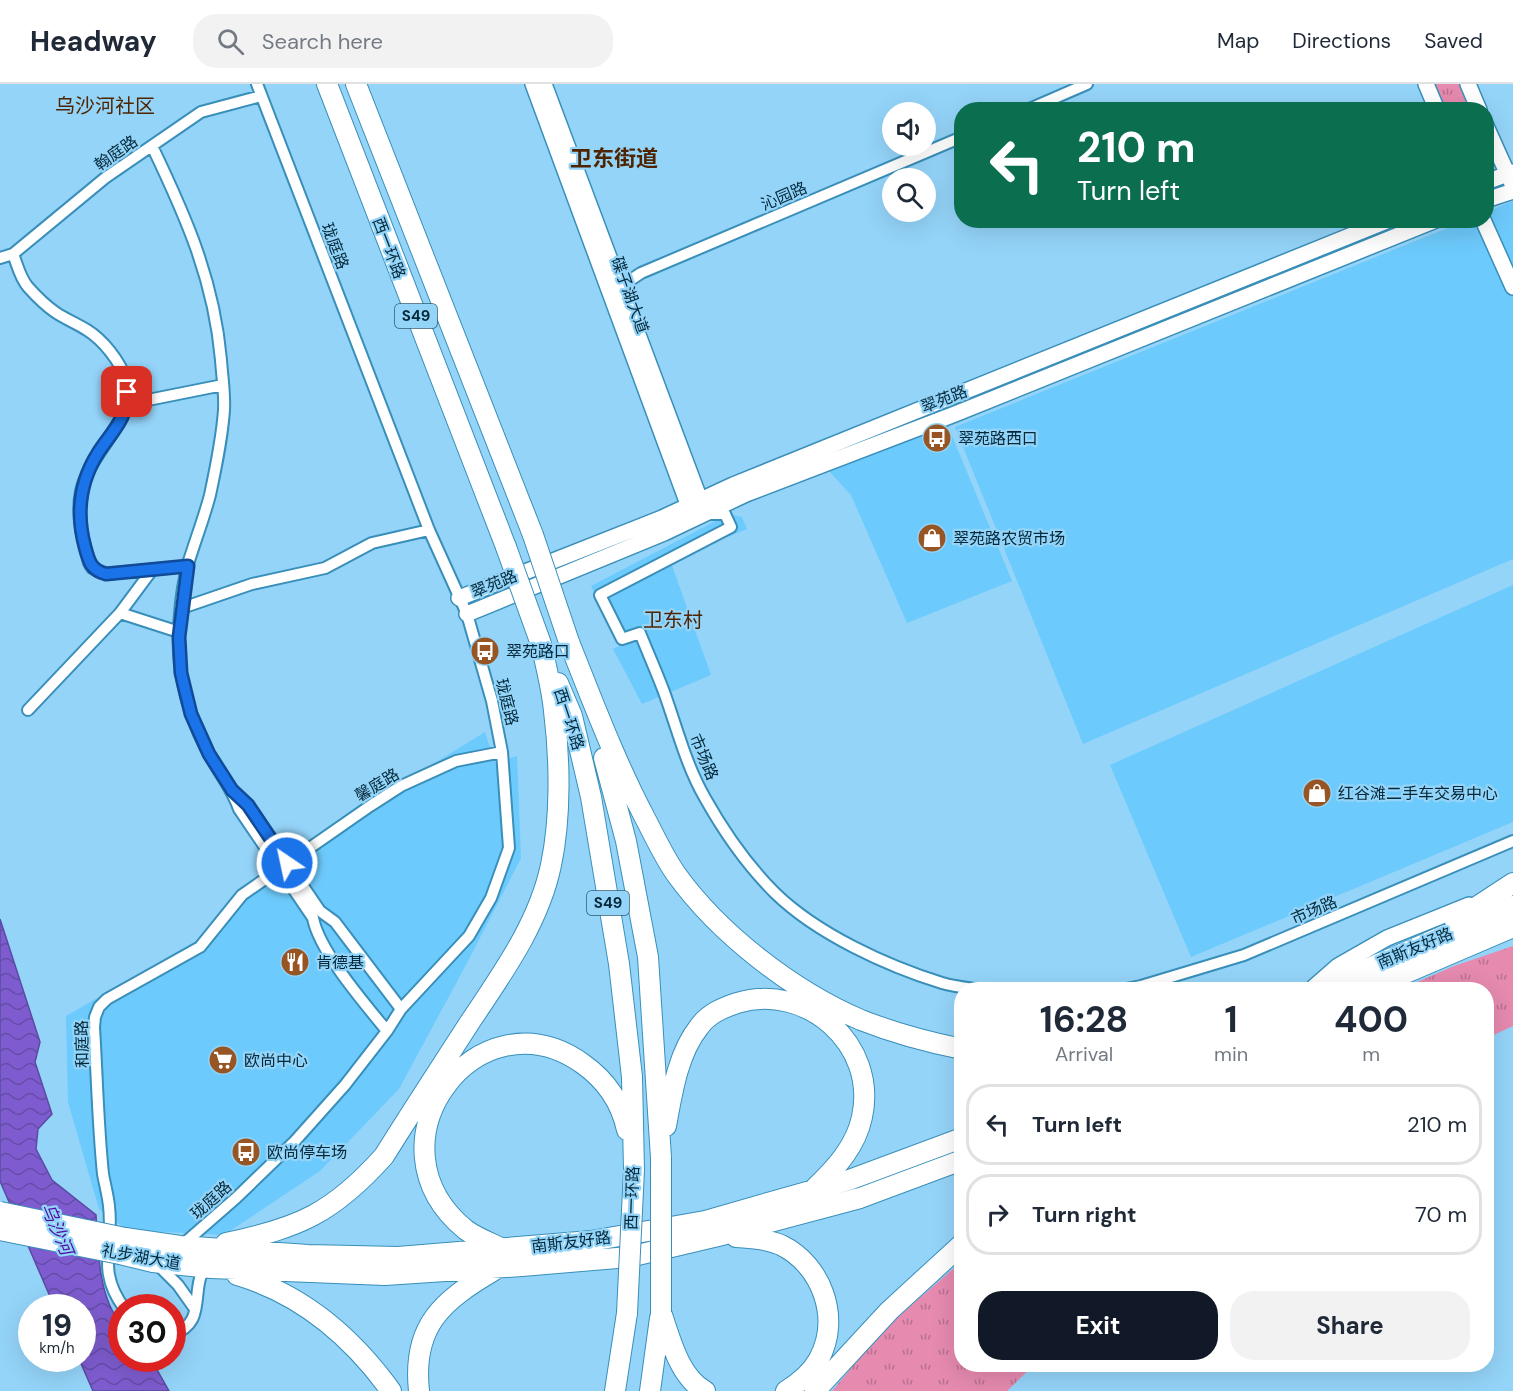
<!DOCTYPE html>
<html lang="en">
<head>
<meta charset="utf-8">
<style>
	:root { --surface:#fff; --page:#f2f2f3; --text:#1f2937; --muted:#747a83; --line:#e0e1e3; --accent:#111827 }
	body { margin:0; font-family:"DM Sans","Noto Sans SC",sans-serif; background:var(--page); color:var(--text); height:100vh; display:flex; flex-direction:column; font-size:22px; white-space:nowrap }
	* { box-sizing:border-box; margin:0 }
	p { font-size:20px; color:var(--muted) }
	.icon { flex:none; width:33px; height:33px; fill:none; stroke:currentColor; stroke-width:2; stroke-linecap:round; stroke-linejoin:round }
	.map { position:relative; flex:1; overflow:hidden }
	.details { position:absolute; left:954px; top:898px; width:540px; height:390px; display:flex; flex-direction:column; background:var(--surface); border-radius:24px; box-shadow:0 6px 24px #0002 }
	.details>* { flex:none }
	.banner { position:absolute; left:954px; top:18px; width:540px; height:126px; border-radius:24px; box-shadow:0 6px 24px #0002; background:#0b6e4f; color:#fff; overflow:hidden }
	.controls { position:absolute; left:882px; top:18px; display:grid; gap:12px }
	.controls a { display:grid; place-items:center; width:54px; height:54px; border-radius:50%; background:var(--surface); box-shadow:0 6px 24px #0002; font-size:30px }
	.speed { position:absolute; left:18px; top:1210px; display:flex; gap:12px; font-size:30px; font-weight:700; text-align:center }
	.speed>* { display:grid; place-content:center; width:78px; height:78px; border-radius:50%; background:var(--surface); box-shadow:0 6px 24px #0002; line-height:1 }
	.speed small { font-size:15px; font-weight:400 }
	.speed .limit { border:9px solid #d22; background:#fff; color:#111 }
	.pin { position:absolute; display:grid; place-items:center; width:51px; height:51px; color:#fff; margin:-26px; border-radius:12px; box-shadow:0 3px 9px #0006 }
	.me { position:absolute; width:66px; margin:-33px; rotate:326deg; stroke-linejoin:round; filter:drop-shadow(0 0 4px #0008) }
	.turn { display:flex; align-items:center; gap:21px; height:126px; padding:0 24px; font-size:27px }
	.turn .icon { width:78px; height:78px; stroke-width:2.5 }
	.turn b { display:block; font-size:42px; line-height:51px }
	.eta { display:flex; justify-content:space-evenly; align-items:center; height:102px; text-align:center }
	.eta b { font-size:36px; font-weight:700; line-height:42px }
	.cta { display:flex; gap:12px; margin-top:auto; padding:12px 24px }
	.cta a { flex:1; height:69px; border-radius:24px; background:var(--accent); color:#fff; font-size:24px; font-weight:700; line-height:69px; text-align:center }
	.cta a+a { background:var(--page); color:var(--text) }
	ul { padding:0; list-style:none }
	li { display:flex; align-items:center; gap:18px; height:81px; margin:0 12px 9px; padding:0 12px; border:3px solid var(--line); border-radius:24px }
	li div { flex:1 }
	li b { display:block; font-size:22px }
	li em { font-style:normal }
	header { display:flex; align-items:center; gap:36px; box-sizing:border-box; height:84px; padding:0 30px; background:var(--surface); border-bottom:2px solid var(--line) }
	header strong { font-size:28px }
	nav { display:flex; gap:33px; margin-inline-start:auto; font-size:21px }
	.search { width:420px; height:54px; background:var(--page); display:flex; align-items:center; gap:15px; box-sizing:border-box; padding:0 21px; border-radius:24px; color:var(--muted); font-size:22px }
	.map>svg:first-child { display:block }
</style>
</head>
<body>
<header>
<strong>Headway</strong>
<div class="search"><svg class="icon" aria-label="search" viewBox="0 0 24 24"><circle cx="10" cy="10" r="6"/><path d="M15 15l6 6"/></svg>Search here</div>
<nav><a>Map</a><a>Directions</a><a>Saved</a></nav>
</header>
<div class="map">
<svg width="1513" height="1307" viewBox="0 0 1513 1307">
	<defs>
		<pattern id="grass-tufts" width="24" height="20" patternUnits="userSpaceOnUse" patternTransform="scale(1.5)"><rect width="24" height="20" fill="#e68ab0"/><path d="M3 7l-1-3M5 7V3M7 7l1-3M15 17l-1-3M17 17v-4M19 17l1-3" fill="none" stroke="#b87190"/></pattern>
		<pattern id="water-waves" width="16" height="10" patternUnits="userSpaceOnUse" patternTransform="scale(1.5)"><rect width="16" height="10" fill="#7e5ccf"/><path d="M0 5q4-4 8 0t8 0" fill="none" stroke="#654ca9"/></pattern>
	</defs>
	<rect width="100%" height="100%" fill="#94d4f9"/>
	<path fill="#6dcafc" d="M1513,117V475L1083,660L955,343L1465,137L1486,136L1487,128Z
		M948,342L1012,497L907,539L851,411L829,387Z
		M729,430L742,433L747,445L670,476L711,591L642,620L613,565L619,562L591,502Z
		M1513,501V738L1191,873L1110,681Z
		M485,648L495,679L517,672L521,774L467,879L399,1005L320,1087L224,1151L127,1146L99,1125L68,1018L66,932L196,857L235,811L407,696Z"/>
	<path fill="url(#grass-tufts)" d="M1435,0H1459L1469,23L1463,25H1446Z
		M1513,862V942L1487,954L1486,906H1399L1454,882Z
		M961,1178L962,1281H1034L1007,1307H832L884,1245Z"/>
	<path fill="url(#water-waves)" stroke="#594ca2" stroke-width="1.5" d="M0,835L40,958L35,978L52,1030L38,1045L36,1065L52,1096L96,1131C98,1162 98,1215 121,1239L122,1275H151L169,1307H93L79,1275H82V1224H55L0,1097Z"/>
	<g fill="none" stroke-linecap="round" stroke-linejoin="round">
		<g stroke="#398fb9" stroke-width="14">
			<path id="street" d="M1027,26L1087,0
				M152,62C186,133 214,196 221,276C222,292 225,309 224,326C222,355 216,383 210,411C204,434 195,457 188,480C180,510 176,558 181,588C185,617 195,644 209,670C219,689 232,704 239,725L313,834C319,867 365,920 387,947
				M13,170C17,180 20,194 28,203C36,212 45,221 55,228C65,235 76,239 87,246C103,256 120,277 126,296C138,335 90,367 81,407C76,431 83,456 89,479L92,484L106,490L188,482
				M0,174L13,170L105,94L201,28L261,12
				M620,203L641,189L962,53
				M128,320L223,301
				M708,430H725L731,443L600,511L622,555L640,549C648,569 657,589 664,608C677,644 686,681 705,714C724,748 748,782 775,809C817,850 887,882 942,899C955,903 969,904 983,906
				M182,524L252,500L325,484L372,459L429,446
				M120,529L179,548
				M28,626L120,529L152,486
				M233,707L248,721L320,827L335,838L401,925
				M1121,906L1141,902L1244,871L1513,757
				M181,1162L236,1114L295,1057L345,1001L387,947L401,925L469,852L491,814L509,764L502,668L492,617L467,530L429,446L257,0
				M157,1180L178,1201L195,1225
				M124,1224C96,1186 114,1163 109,1122C108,1112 105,1101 103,1090C98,1042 97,992 94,943L95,933L99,923L107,915L200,863L242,811L370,722L401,702L456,677L502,668
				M172,1250C204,1241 193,1213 201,1191L211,1184"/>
		</g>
		<g stroke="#398fb9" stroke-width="18">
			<path id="secondary" d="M533,0L692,431
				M544,0L703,424
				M1426,0L1437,26
				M1468,0L1479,26
				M1486,42L1513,102
				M1486,98L1513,88
				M1486,116L1513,107
				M1483,136L1513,203
				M459,514L662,434L733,401L1389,136
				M467,530L664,449L746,410L955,330L1436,136
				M1314,903L1338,882L1387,854L1469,821"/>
		</g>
		<g stroke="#398fb9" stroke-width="22">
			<path id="highway" d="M327,0L506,463
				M356,0L533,451
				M569,558C593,618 615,677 645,734C655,753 664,773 676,790C719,850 793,907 861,936C894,949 927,958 962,965
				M558,599L572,632L591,713L619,880L632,993L634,1086
				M604,674L626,757L648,873L661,1074
				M1455,837L1513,799
				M1318,906L1513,822
				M1366,906L1513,843
				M666,1042C672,1009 678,969 699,943C708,930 722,924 737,919C806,898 878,960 862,1033C856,1062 836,1084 815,1104
				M736,1153C751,1154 767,1155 781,1161C822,1181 841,1234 819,1275C812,1288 799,1299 786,1307
				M125,1154L180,1162L308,1171L398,1173L591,1157L705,1137L849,1096L962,1054
				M226,1159C299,1144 333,1129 384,1072C412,1027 441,983 470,938C502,890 539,839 551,781C561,734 560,675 554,627C552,605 546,582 541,560
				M503,1165C491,1159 477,1154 466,1146C360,1060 478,904 583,980C607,997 621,1018 627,1046
				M120,1170L153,1178L211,1184L385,1191L522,1182L629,1173L718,1152L860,1114L962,1076
				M237,1191C302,1210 352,1253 391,1307
				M661,1228C670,1254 679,1293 705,1307
				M419,1307C412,1242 442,1217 493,1187
				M615,1307L627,1229
				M650,1307L660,1234
				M815,1307L889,1227L962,1160"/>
		</g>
		<use href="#street" stroke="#fff" stroke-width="10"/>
		<use href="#secondary" stroke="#fff" stroke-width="15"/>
		<use href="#highway" stroke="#fff" stroke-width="20"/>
		<g stroke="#398fb9" stroke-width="22" stroke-linecap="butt">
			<path id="highway-bridge" d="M533,451L569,558
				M506,463L541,560
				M0,1128L125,1154
				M0,1146L120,1170
				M661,1228V1074
				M627,1229L634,1086"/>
		</g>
		<use href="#highway-bridge" stroke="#fff" stroke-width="20"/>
	</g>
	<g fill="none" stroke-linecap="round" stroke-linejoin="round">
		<g stroke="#114b97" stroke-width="15">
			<path id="route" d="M127,308C129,333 110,350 98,369C79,399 76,430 85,463C89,478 91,486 106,490L188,482L179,553L181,589L191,630L209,670L232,706L248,721L287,779"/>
		</g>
		<use href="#route" stroke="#1a73e8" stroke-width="10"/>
	</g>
	<defs>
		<g id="bus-disc" transform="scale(1.5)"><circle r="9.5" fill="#975524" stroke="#94d4f9"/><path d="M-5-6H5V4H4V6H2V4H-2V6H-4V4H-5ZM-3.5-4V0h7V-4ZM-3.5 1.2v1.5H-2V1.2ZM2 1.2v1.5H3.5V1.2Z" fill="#fff"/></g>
		<g id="shop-disc" transform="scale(1.5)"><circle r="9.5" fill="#975524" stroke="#94d4f9"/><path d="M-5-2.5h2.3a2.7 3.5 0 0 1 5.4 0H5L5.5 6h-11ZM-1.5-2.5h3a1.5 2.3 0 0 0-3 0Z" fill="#fff"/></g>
		<g id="restaurant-disc" transform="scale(1.5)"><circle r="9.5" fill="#975524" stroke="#94d4f9"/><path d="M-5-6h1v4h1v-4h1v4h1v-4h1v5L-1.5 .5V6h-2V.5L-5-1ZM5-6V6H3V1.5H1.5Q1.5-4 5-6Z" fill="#fff"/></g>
		<g id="supermarket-disc" transform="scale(1.5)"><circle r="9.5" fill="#975524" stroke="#94d4f9"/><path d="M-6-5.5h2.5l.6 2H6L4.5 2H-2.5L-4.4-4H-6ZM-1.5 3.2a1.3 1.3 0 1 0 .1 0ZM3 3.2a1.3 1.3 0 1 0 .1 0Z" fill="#fff"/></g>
	</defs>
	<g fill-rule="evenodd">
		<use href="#bus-disc" x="937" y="354"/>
		<use href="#shop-disc" x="932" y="454"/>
		<use href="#bus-disc" x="485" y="567"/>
		<use href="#shop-disc" x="1317" y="709"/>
		<use href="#restaurant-disc" x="295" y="878"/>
		<use href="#supermarket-disc" x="223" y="976"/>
		<use href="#bus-disc" x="246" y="1068"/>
	</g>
	<g text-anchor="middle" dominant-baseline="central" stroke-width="4.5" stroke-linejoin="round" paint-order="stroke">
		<g fill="#94d4f9" stroke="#2e5c73" stroke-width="1.5">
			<rect x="395" y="220" width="42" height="24" rx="4.5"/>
			<rect x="587" y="807" width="42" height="24" rx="4.5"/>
		</g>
		<g font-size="15" font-weight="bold" fill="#032839">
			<text x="416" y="232">S49</text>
			<text x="608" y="819">S49</text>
		</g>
		<g font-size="16" fill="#032839" stroke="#94d4f9">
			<text transform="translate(116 69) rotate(-35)">翰庭路</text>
			<text transform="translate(784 112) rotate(-23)">沁园路</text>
			<text transform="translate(335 162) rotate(69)">珑庭路</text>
			<text transform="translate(389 164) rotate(69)">西一环路</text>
			<text transform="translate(630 211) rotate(70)">碟子湖大道</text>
			<text transform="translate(944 315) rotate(-21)">翠苑路</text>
			<text transform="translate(494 500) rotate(-22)">翠苑路</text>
			<text transform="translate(507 618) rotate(76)">珑庭路</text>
			<text transform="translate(569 635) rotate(72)">西一环路</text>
			<text transform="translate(704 673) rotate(67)">市场路</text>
			<text transform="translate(377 701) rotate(-31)">馨庭路</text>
			<text transform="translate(1314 826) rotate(-23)">市场路</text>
			<text transform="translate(1415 864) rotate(-23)">南斯友好路</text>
			<text transform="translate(82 960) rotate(-91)">和庭路</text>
			<text transform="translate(632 1114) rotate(-88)">西一环路</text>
			<text transform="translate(211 1116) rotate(-42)">珑庭路</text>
			<text transform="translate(571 1158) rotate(-7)">南斯友好路</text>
			<text transform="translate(141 1173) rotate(10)">礼步湖大道</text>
		</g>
		<g font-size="16" fill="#032839" stroke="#94d4f9" text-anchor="start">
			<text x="958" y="354">翠苑路西口</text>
			<text x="953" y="454">翠苑路农贸市场</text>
			<text x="506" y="567">翠苑路口</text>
			<text x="1338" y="709">红谷滩二手车交易中心</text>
			<text x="316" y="878">肯德基</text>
			<text x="244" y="976">欧尚中心</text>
			<text x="267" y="1068">欧尚停车场</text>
		</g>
		<g font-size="18" font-style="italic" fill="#4f0e9f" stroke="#94d4f9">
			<text transform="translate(57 1145) rotate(67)">乌沙河</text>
		</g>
		<g font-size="20" fill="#4f2400" stroke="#94d4f9">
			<text x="105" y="22">乌沙河社区</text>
			<text x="673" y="536">卫东村</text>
		</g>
		<g font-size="22" font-weight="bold" fill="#4f2400" stroke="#94d4f9">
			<text x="614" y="74">卫东街道</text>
		</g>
	</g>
</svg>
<div class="controls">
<a><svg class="icon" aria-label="sound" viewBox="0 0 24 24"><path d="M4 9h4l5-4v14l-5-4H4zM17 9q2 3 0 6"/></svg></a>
<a><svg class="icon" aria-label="search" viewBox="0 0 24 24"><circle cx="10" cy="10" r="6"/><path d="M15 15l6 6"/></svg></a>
</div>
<div class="speed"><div>19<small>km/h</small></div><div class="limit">30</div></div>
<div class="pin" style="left:127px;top:308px;background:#d93025"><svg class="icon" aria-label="arrive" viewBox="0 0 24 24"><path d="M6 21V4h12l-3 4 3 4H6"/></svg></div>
<svg class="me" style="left:287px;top:779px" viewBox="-20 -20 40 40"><circle r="17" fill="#1a73e8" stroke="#fff" stroke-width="3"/><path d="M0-11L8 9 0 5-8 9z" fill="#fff"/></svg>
<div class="banner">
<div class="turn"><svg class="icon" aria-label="left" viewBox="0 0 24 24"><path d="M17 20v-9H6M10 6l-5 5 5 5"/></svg><div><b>210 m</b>Turn left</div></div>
</div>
<section class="details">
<div class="eta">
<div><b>16:28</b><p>Arrival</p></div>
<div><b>1</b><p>min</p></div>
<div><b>400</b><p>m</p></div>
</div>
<ul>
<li><svg class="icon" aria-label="left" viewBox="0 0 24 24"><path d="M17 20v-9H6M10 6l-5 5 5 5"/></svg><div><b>Turn left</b></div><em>210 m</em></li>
<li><svg class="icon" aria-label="right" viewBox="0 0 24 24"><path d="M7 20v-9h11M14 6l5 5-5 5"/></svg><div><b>Turn right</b></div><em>70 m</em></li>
</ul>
<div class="cta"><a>Exit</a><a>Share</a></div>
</section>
</div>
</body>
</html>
